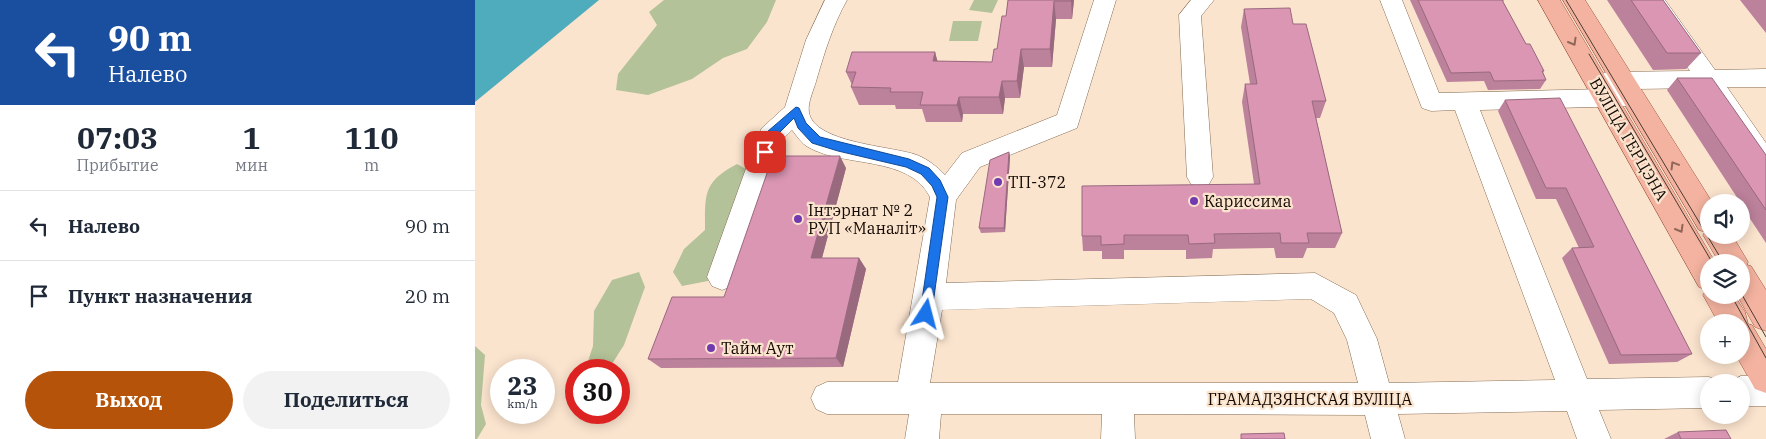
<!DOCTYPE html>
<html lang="ru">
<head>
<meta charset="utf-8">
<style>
	:root { --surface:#fff; --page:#f2f2f3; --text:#1f2937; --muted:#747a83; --line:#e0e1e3; --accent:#b45309 }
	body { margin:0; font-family:"IBM Plex Serif",serif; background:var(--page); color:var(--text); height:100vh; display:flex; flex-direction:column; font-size:19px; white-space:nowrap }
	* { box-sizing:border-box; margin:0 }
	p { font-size:16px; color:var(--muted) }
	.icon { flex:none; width:28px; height:28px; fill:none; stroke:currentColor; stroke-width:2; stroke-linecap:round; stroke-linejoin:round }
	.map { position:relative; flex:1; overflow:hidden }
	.details { display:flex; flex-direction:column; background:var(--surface); width:475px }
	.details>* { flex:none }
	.guide { background:#1a4fa0; color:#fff; overflow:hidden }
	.buttons { position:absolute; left:1225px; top:194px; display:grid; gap:10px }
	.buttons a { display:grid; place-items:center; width:50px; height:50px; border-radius:50%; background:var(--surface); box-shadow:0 2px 12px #0003; font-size:25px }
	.speed { position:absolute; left:15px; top:359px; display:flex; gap:10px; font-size:25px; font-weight:700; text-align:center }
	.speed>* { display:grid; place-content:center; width:65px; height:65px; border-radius:50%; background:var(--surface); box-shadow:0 2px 12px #0003; line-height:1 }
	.speed small { font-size:12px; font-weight:400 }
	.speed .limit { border:8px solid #d22; background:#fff; color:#111 }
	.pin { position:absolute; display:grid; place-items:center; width:42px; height:42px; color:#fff; margin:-21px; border-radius:10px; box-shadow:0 2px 8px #0006 }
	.me { position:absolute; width:55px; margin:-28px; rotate:9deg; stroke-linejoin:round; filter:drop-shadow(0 0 4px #0008) }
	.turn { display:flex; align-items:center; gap:18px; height:105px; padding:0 25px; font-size:22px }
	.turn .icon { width:65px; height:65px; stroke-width:2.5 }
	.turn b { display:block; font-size:35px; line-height:42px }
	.eta { display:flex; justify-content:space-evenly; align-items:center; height:85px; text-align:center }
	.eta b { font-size:30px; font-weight:800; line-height:35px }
	.button { display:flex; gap:10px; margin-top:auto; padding:10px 25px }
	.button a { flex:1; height:58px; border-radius:30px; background:var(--accent); color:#fff; font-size:20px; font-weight:800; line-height:58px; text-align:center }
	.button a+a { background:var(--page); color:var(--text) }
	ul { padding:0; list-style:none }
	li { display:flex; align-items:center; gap:15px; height:70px; padding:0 25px; border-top:1px solid var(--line) }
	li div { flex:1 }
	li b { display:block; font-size:19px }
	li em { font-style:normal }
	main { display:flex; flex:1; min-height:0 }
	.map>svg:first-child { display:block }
</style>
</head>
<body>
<main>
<section class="details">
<div class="guide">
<div class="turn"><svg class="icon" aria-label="left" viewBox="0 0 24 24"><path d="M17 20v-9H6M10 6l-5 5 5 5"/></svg><div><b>90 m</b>Налево</div></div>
</div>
<div class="eta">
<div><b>07:03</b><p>Прибытие</p></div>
<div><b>1</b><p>мин</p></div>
<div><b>110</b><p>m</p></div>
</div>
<ul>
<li><svg class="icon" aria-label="left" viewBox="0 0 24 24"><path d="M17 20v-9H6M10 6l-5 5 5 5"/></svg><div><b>Налево</b></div><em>90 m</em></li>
<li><svg class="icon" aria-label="arrive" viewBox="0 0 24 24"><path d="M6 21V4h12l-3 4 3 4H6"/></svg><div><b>Пункт назначения</b></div><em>20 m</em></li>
</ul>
<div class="button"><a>Выход</a><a>Поделиться</a></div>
</section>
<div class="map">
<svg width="1291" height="439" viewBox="0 0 1291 439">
	<rect width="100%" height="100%" fill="#fbe4ce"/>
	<path fill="#b3c298" d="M189,0H301L292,22L272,49L248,58L217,79L173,95L141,90L143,74L182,25L174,12Z
		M499,0H523L517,13L494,10Z
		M478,21H507L503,41H474Z
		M262,164L276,172L262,216L233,281L207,286L198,272L209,249L230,230C230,194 228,182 262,164Z
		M164,272L170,287L149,345L135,367H111L118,346L119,311L137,280Z
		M0,346L10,355L6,405L11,424L2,439H0Z"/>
	<path fill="#4eacbc" d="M0,0H124L0,102Z"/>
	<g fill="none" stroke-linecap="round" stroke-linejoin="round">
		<g stroke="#856c53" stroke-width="1">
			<path id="minor" d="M350,0H372C358,25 350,51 342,78C340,87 332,103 334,112C338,143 417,146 442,155C454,160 461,166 470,175L487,153L582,115L619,0H641L602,128L505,167L481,200L471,283L840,273L881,295L902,339L914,383L1080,380L980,110L956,111L947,108L905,0H927L964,93L1130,89L1124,87L1120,81L1124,75L1132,72L1215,71L1168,0H1190L1240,70L1291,69V87H1252L1291,143V173L1282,170L1227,88L1161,89L1167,91L1170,97L1167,103L1158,106L1005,110L1112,379L1234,377L1246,382H1234V408L1124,410L1136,439H1102L1092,411L923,414L930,439H896L890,415L659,414L660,439H626L627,414H466L464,439H430L434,414H352L341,409L336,398L341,387L352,382H423L455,197C434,155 369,168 333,147C327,144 321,135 317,130L307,140L257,286L247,290L237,286L232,277L283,135L287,128L310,107L331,40ZM836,299L859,313L872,340L883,383H455L467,310Z
				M716,0H739L726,16L738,177L734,184L725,187L716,184L712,177L704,15Z
				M1266,376H1291V406H1266V382H1254Z"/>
		</g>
		<g stroke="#a1573f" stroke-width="1">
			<path id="major" d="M1063,0H1085L1240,262H1234V295H1259L1270,312L1273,324L1277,325L1291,349V393L1280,389L1261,355H1266V322H1243L1228,295L1231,290L1224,287Z
				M1088,0H1110L1237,202H1234V235H1257L1273,262L1272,265L1276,266L1291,290V331L1280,327L1262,295H1266V262H1244L1228,235L1230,232L1224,230Z"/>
		</g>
		<use href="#minor" fill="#fff" fill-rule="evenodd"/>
		<use href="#major" fill="#f4b3a0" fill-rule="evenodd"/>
		<path stroke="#493c32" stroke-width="1" d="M1091,0L1248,262
			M1114,54L1237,262
			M1266,293L1291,337
			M1256,295L1291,358"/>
	</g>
	<path fill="#bc819b" d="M533,0H599L597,19H581L577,67H549L545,98H530L528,114H488L487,122H451L447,109H421L420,105H384L376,87L377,85L371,72L460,52L462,61L517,62L522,49L531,16Z
		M935,0H1029L1028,2L1051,44L1069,71L1068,72L1071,80L1065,89L1013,90L1009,81L972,82Z
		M1132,0H1188L1226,53L1211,69L1178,70Z
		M1265,0H1291V33Z
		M769,9L818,24L851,101L845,118H841L867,233L860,248H832L828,258H801L799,248L738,249L737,258L711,259V250H649V259H627V251H608L607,236L779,184L767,102L770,84H775L766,27Z
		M1202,78L1291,155V243L1266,205V202H1265L1192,90Z
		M1030,100L1217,354L1202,362L1134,364L1087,258L1097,248H1104L1081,199H1061L1023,111Z
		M534,152L535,157L530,232L506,233L504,228Z
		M371,168L347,258H384L391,269L368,367L186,368L173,359L249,297Z
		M1203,432L1256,439H1189Z"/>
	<path fill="#99697e" d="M596,0H599L597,19Z
		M579,1L581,19L577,67L575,49Z
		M546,49L549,67L545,98L542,81Z
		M460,52L465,70L458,61Z
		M527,81L530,98L528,114L524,97Z
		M484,97L488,114L487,122L482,105Z
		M534,152L535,157L530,232L529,228Z
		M365,156L371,168L344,269L336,258Z
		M384,258L391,269L368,367L361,358Z"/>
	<path fill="#db96b4" stroke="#99697e" d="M533,0H596V1H579L575,49H546L542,81H527L524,97H484L482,105H445L448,92H415L416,88L376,87L381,72H371L377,52H460L458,61L517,62L519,49H522L527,16H531Z
		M943,0H1027L1051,44H1055L1069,71H1067L1071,80L1019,81L1015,72L976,73Z
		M1156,0H1188L1226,53H1192Z
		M815,8L818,24H831L851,101H837L867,233H832L834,243H806L805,233L739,234L740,243L714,244L713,235H649V244L626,245V236H607V186L785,184L770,84H782L769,9Z
		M1202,78H1237L1291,155V210Z
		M1085,98L1217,354L1146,355L1097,248L1119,247L1091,188H1071L1030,100Z
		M534,152L529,228H504L515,160Z
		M298,156H365L336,258H384L361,358L173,359L197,297H249Z
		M1251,430L1256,439H1206L1203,432Z
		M809,433L810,439H766V434Z"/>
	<defs><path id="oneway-chevron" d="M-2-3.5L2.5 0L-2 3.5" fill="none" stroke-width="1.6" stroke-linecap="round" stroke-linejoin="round" transform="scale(1.25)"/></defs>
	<g stroke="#8f6759">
		<use href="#oneway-chevron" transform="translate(1098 42) rotate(60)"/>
		<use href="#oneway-chevron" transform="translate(1199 165) rotate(-121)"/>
		<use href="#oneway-chevron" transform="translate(1205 229) rotate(60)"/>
	</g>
	<path fill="#1a73e8" stroke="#114b97" d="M321,107L324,108L331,123L345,137L434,159L454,168L465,180L473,197L456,318L451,319L445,314L462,197L457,186L446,174L431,167L363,151L337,143L323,128L319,118L300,137L294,155H286L284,152L292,132Z"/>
	<g fill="#723ab0" stroke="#fbe4ce" stroke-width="2">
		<circle cx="523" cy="182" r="5"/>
		<circle cx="719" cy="201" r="5"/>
		<circle cx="323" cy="219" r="5"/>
		<circle cx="236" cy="348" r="5"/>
	</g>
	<g text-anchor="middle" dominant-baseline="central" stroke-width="4.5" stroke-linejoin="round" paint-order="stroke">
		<g font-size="16" fill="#140a03" stroke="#fbe4ce">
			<text transform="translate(1154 139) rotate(60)">ВУЛІЦА ГЕРЦЭНА</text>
			<text x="835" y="399">ГРАМАДЗЯНСКАЯ ВУЛІЦА</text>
		</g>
		<g font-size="16" fill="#140a03" stroke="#fbe4ce" text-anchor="start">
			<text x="533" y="182">ТП-372</text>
			<text x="729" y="201">Кариссима</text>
			<text x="333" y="210">Інтэрнат № 2<tspan x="333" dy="18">РУП «Маналіт»</tspan></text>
			<text x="246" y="348">Тайм Аут</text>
		</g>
	</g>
</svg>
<div class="buttons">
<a><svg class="icon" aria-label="sound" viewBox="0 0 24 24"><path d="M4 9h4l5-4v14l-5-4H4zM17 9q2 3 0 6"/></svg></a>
<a><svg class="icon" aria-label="layers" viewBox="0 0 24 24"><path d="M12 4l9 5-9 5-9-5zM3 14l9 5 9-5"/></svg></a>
<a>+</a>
<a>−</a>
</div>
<div class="speed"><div>23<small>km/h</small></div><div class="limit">30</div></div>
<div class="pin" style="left:290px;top:152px;background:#d93025"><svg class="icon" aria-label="arrive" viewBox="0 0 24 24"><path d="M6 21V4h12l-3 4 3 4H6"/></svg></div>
<svg class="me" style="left:451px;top:314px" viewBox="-20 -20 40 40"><path d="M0-17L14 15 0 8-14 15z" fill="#1a73e8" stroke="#fff" stroke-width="4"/></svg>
</div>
</main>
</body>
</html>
